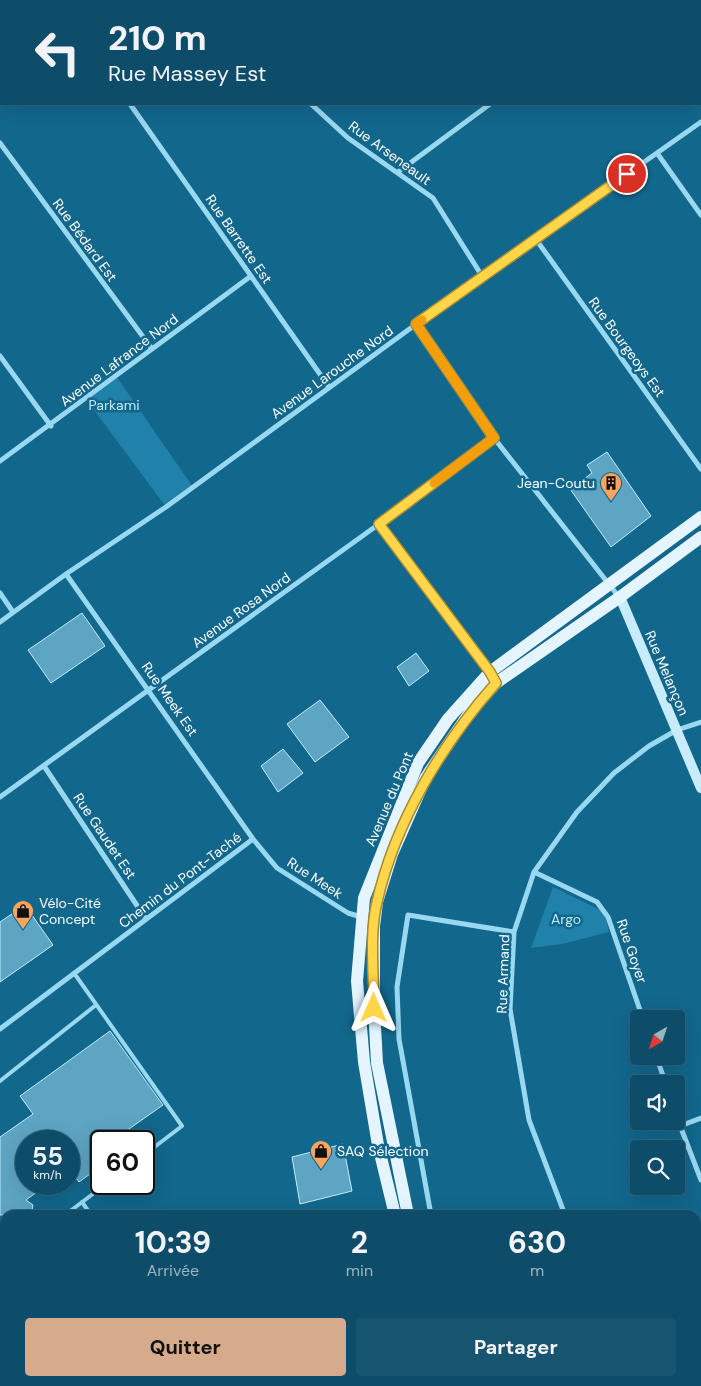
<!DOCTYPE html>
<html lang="fr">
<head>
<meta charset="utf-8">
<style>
	:root { --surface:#0e4d69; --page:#17546f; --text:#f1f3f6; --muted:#9bb4c0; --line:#2e647d; --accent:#d6ab8b }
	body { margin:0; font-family:"DM Sans",sans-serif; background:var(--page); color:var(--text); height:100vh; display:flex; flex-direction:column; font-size:19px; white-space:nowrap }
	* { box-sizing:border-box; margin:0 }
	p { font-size:16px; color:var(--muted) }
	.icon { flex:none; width:28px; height:28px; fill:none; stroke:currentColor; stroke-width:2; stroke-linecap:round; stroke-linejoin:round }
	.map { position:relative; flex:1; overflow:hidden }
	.drawer { position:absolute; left:0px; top:1210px; width:701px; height:176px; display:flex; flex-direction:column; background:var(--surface); border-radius:15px 15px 0 0; box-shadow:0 5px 20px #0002,0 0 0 1px var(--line) }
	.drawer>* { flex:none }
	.banner { position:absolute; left:0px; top:0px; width:701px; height:105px; box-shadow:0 5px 20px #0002,0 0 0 1px var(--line); background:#0e4d69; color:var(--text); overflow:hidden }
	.needle { width:32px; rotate:219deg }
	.controls { position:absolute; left:630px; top:1010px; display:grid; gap:10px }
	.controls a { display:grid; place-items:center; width:55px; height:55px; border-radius:5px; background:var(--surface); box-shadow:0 5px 20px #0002,0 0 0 1px var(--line); font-size:25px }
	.speed { position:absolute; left:15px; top:1130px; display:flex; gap:10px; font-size:25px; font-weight:700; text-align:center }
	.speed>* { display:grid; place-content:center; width:65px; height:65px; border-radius:50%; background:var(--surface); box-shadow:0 5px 20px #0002,0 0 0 1px var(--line); line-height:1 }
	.speed small { font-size:12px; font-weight:400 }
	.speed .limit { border:2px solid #111; border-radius:8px; background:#fff; color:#111 }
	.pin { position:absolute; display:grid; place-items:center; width:42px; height:42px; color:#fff; margin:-21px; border:2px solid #fff; border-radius:50%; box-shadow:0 1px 5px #0007 }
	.me { position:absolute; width:55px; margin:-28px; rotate:0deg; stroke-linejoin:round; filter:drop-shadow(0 0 4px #0008) }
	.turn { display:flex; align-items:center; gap:18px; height:105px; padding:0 25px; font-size:22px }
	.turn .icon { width:65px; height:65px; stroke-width:2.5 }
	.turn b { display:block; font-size:35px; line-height:42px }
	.eta { display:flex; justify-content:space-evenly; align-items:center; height:85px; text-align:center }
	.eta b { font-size:30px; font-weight:700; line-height:35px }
	.button { display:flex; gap:10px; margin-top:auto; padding:10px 25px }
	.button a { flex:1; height:58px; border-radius:5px; background:var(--accent); color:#111; font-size:20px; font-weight:700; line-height:58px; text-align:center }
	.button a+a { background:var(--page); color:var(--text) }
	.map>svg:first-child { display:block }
</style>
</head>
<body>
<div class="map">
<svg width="701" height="1386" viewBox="0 0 701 1386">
	<rect width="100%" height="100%" fill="#12678c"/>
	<path fill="#2081aa" d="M116,376L193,487L166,507L86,399Z
		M553,887L600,910L606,919L609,932L562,944L531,948Z"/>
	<path fill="#5ea5c3" stroke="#c0ebfd" d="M607,452L651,516L611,547L570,489L592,473L587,465Z
		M82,613L105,646L51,683L28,650Z
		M416,653L429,671L409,686L397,667Z
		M320,700L349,737L315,762L287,724Z
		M283,749L303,773L278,792L261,766Z
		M25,905L53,945L0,982V922Z
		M110,1031L163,1105L119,1136L122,1141H101V1166L79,1182L69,1168V1141H26V1184H48L26,1200L33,1205L31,1215H0V1137L33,1114L20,1096Z
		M343,1144L352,1191L300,1204L292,1157Z"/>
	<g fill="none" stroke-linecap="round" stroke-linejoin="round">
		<path stroke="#99d8f1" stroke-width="4" d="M74,973L182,1126L144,1155
			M0,1081L96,1005
			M82,1202L91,1215
			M65,1215L106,1184
			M111,1381L114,1386
			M208,1381L212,1386"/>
		<path stroke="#99d8f1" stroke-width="5" d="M67,0V1
			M238,0V1
			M537,0L538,1
			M630,1L632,0
			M130,104L329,387
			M311,104L348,138L433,198L482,276
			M0,143L152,349
			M657,153L701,215
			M398,172L490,104
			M535,238L701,469
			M416,324L494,438L619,597
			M0,356L51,426
			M0,461L251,276
			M379,524L490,672
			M66,574L253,839L277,868L348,913L361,917
			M0,593L13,612
			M0,622L66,574L166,507L482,276L701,122
			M44,766L146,919
			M0,797L379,524L494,438
			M534,872L597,902L608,917L643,1019
			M0,1029L253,839
			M656,1056L666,1084
			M676,1115L701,1180
			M680,1126L701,1118
			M431,1215L399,1039L397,987L408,915L514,932
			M565,1215L529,1120L510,1009L514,932L534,872L577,812L614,773L649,746L677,730L701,722
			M460,1381L466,1386
			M629,1381L631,1386
			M582,1386L593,1381"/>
		<path stroke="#c8ecfc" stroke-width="10" d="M620,597L701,788"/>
		<path stroke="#e4f5ff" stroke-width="12" d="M395,1215L378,1145L364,1062L357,981L364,898L418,763L448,719L490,672L701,517
			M408,1215L377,1063L374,1008V926L377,902L392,854L426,777L470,712L496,683L620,597L701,537
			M422,1386V1381
			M432,1386V1381"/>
	</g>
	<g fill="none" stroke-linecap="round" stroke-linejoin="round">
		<g stroke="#a68a30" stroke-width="12">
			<path id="route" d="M374,1008C374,974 369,935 377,902C395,822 442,744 496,683L490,672L379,524L494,438L416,324L627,174"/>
		</g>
		<use href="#route" stroke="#ffd54a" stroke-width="9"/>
		<path stroke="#f59e0b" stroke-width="9" d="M422,320L416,324L494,438L434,483"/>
	</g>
	<defs>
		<g id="building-pin" transform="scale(1.125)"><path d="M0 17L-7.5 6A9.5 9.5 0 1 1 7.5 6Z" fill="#ffa45a" stroke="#12678c"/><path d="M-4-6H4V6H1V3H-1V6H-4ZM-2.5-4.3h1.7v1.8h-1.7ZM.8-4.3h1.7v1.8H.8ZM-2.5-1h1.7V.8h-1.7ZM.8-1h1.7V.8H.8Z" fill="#111"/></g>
		<g id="shop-pin" transform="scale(1.125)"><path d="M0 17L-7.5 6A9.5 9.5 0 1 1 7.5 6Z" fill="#ffa45a" stroke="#12678c"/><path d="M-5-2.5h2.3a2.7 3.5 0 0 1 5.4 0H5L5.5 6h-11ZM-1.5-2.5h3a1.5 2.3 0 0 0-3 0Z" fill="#111"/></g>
	</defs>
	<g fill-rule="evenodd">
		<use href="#building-pin" x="611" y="483"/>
		<use href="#shop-pin" x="23" y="911"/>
		<use href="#shop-pin" x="321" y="1151"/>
	</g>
	<g text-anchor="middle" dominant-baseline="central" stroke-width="5" stroke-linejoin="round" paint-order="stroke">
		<g font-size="14" fill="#fff" stroke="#12678c">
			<text transform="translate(390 153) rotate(36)">Rue Arseneault</text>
			<text transform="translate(239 239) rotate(55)">Rue Barrette Est</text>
			<text transform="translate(85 240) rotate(54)">Rue Bédard Est</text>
			<text transform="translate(627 347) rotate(54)">Rue Bourgeoys Est</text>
			<text transform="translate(119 360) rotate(-37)">Avenue Lafrance Nord</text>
			<text transform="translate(332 372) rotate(-36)">Avenue Larouche Nord</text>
			<text transform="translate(241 610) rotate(-36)">Avenue Rosa Nord</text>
			<text transform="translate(667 673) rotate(67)">Rue Melançon</text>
			<text transform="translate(170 699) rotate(55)">Rue Meek Est</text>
			<text transform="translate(389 799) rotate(-67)">Avenue du Pont</text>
			<text transform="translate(105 836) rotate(56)">Rue Gaudet Est</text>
			<text transform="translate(315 878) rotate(33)">Rue Meek</text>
			<text transform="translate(180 880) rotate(-37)">Chemin du Pont-Taché</text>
			<text transform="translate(632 951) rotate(71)">Rue Goyer</text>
			<text transform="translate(503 974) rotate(-88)">Rue Armand</text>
		</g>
		<g font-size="14" fill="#c0ebfd" stroke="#12678c">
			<text x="114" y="405">Parkami</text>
			<text x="566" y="919">Argo</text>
		</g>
		<g font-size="14" fill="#fff" stroke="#12678c" text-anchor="start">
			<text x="595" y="483" text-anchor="end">Jean-Coutu</text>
			<text x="39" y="903">Vélo-Cité<tspan x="39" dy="16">Concept</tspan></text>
			<text x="337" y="1151">SAQ Sélection</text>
		</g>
	</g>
</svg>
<div class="controls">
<a><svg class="needle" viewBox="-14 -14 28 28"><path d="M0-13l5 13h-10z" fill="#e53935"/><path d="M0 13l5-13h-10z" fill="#9bb4c0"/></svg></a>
<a><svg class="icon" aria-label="sound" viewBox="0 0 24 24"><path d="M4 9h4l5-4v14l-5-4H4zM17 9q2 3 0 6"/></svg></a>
<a><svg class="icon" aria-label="search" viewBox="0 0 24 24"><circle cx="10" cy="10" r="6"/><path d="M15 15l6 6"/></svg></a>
</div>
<div class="speed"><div>55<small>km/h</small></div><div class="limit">60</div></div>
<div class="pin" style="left:627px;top:174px;background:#d93025"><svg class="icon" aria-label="arrive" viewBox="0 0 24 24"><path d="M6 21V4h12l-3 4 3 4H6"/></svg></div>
<svg class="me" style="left:374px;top:1008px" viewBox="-20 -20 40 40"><path d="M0-17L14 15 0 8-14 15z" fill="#ffd54a" stroke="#fff" stroke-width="4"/></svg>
<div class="banner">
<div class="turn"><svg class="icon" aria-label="left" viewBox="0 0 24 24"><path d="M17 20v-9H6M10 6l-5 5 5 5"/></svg><div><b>210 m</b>Rue Massey Est</div></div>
</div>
<section class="drawer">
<div class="eta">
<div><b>10:39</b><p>Arrivée</p></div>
<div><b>2</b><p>min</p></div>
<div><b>630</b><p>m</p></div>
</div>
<div class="button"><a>Quitter</a><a>Partager</a></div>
</section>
</div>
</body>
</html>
